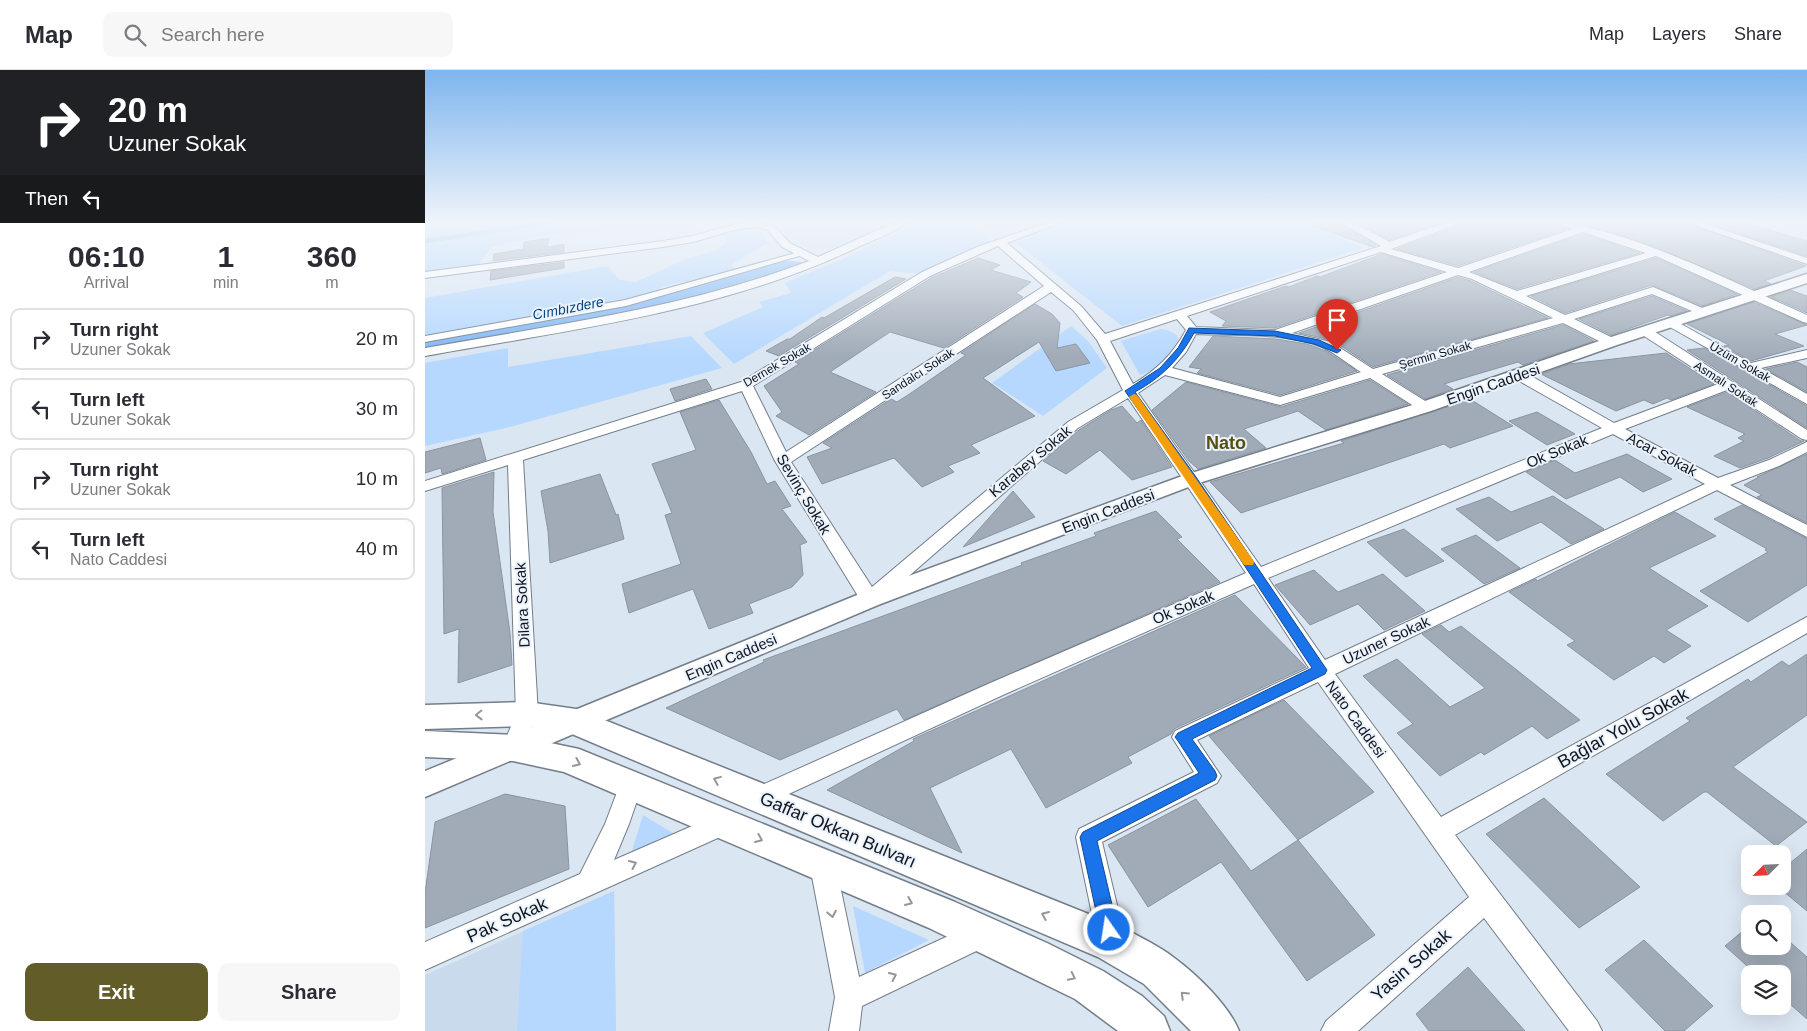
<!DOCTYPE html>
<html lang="en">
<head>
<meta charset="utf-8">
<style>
	:root { --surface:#fff; --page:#f7f7f7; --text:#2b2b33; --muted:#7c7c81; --line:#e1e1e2; --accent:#625c28 }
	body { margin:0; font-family:Helvetica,sans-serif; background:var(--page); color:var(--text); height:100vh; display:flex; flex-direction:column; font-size:19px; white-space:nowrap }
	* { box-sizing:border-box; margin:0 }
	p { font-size:16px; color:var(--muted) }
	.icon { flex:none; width:28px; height:28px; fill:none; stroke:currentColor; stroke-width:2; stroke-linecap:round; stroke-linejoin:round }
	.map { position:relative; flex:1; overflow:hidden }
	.sheet { display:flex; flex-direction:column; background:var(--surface); width:425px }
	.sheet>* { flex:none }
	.guide { background:#202124; color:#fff; overflow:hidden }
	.needle { width:32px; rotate:246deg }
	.fabs { position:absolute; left:1316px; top:775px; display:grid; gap:10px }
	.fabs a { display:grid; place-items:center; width:50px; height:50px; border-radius:10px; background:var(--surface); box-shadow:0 5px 20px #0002; font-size:25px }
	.pin { position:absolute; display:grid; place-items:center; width:42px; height:42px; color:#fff; margin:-51px -21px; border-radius:50% 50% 50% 0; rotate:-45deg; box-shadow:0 0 5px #0007 }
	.pin .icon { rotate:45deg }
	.me { position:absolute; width:55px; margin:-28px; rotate:347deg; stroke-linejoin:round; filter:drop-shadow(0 0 4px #0008) }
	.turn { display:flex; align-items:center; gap:18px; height:105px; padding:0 25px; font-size:22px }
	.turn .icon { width:65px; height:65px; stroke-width:2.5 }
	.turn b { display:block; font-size:35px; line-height:42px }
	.then { display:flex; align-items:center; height:48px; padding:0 25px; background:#0003; gap:10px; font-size:19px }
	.eta { display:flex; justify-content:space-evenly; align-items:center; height:85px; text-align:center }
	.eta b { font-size:30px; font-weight:600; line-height:35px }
	.cta { display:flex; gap:10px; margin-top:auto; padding:10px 25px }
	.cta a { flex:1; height:58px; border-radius:10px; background:var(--accent); color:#fff; font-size:20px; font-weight:600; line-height:58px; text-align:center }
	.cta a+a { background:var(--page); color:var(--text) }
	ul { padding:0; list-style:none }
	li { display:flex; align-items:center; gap:15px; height:62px; margin:0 10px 8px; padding:0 15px; border:2px solid var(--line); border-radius:10px }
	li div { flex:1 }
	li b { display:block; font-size:19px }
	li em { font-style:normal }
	header { display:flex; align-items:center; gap:30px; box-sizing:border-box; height:70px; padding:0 25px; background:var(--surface); border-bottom:1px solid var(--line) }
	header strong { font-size:24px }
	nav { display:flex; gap:28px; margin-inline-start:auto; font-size:18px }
	.search { width:350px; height:45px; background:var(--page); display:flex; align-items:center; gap:12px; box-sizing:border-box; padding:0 18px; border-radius:10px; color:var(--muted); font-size:19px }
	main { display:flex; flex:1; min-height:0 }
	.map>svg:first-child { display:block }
</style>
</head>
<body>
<header>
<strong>Map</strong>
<div class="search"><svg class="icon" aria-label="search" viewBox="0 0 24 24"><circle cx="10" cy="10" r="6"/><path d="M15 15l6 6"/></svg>Search here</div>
<nav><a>Map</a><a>Layers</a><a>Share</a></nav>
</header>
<main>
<section class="sheet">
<div class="guide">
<div class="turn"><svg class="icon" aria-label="right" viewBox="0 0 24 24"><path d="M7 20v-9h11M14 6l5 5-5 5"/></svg><div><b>20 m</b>Uzuner Sokak</div></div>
<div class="then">Then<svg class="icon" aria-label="left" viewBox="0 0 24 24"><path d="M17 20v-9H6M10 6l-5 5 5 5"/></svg></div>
</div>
<div class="eta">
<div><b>06:10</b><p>Arrival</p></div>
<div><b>1</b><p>min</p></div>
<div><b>360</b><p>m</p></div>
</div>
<ul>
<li><svg class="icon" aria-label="right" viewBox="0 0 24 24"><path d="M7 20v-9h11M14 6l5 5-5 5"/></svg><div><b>Turn right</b><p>Uzuner Sokak</p></div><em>20 m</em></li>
<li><svg class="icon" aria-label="left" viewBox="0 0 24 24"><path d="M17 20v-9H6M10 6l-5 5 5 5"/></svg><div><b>Turn left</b><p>Uzuner Sokak</p></div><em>30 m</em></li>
<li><svg class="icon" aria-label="right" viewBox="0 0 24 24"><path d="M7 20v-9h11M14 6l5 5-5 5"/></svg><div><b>Turn right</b><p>Uzuner Sokak</p></div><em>10 m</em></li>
<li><svg class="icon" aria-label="left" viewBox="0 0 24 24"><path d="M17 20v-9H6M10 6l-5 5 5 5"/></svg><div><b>Turn left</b><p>Nato Caddesi</p></div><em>40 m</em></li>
</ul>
<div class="cta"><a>Exit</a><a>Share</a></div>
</section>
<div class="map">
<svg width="1382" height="961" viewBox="0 0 1382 961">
	<rect width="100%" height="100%" fill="#dbe6f3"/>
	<path fill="#c9daed" d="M350,153H466L408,178L389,180L376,175Z
		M189,821L191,961H0V905Z"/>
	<path fill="#b6d8fe" d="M0,153H220L175,161L129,164L68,176L53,195L0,202Z
		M491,153H544L567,172L495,204L465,201L309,294L278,263L338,237L334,232L366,223L360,213L424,186Z
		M636,153H879L938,178L697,256L591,173Z
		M330,158L335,160L343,173L306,195L312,200C299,204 286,209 273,211C256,213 241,212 227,224L0,266V228L182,196L195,210L211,212L260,189L289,181L303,172L299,166L310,161Z
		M646,256L663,271L682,298L618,346L567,313Z
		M735,259L743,260L752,265L754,271L730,299L715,305L696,271Z
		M266,266L297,298L85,357L0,376V293L83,278V297Z
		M218,745L253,766L205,787Z
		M189,821L191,961H92L98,861Z
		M428,836L504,870L440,903Z"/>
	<path fill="#7fb7f7" d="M359,190L376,192L379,197L249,235L0,282V269L201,233Z"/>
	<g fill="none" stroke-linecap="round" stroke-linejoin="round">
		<path stroke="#7fb7f7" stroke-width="4.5" d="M0,171L123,153"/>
	</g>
	<path fill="#a0abb7" stroke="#8a95a1" d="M889,153H915L951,175L948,177L888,156Z
		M933,153H1014L965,170Z
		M1034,153H1130L1142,159L1033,196L972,179L1031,157Z
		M1152,153H1262L1381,196L1339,211L1346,214L1329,219L1233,178L1181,160Z
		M1283,153H1321L1382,171V186Z
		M1158,164L1215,183L1092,219L1049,202Z
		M124,168L122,177L139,174V182L68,191L69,184L98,179L99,172Z
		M957,184L1016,202L850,258L797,256L801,251L785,242L861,216L864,217L892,206L895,207Z
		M553,188L575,195L566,200L606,212L591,223L598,227L519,278L465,262L405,302L451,322L384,365L351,346L357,342L339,316L374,294L370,292L506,208Z
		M1231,188L1312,224L1277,236L1227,215L1140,243L1106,226Z
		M139,192V198L65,210L66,201Z
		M470,207L481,209L354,286L341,281L362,269H365L397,247L399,248Z
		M1033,207L1046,211L1123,248L948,297L907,270L874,263Z
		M1365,220L1382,226V243L1346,227Z
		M1227,226L1262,241L1245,246L1243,245L1186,265L1154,249Z
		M1329,232L1382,255L1350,264L1379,276L1326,291L1299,276L1304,275L1262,254Z
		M610,234L627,244L635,253L632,278L651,274L665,293L631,301L614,272L558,308L610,346L546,375L555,383L523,396L529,402L497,417L469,388L397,414L382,387L407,378L398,373L466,329L472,332L486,323L541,285L536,283Z
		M1138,255L1169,271L1098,295L1093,292L1019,314L1028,319L1000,329L962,305Z
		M788,266L851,269L882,274L901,281L932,301L855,325L772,303L776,299L764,297Z
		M1279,278L1382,336V358L1262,280Z
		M1241,283L1289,314L1246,330L1242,328L1228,334L1219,330L1191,341L1116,304L1144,294Z
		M1372,292L1382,297V322L1341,299Z
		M281,309L287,319L250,331L245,319Z
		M945,310L983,334L901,360L873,341L819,359L841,378L773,399L764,391L727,340L761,312L856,337Z
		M1302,322L1376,371H1379L1343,388L1315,398L1289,386L1319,371L1313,368L1320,364L1262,337Z
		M1045,329L1088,356L1025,378L1019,374L816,443L785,412L919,373L916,371Z
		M294,330L326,382L342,414L350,411L366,436L357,439L382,472L375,475L378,505L367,517L324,534L328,543L284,559L268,519L204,543L197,514L256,494L240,445L247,443L227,394L271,380L255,342Z
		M697,336L712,353L716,350L747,397L707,410L675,380L641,404L618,391L654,360L686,340Z
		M1112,342L1150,364L1122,375L1084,351Z
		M55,368L61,390L17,404L16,398L0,403V382Z
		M1202,384L1247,409L1218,422L1195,407L1141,429L1101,402L1130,390L1150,403Z
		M1382,384V453L1332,427L1337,425L1319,415L1334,407H1332Z
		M69,402L68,442L85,563L87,595L33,613L34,559L19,564L17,418Z
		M175,404L191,445L193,444L199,469L125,493L123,461L116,421Z
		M588,421L610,447L538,477Z
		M1128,426L1179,459L1146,474L1116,452L1072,471L1031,439L1064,427L1086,442Z
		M1317,435L1382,469V515L1323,552L1275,521L1343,482L1340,480L1342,479L1289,449Z
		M731,441L757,467L752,469L795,512L479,650L472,639L355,690L241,638L339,592L338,590L597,495L596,493L671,466L669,463Z
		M1250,442L1291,466L1224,498L1283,536L1241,560L1266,576L1239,593L1229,586L1189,610L1142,575L1150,571L1084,522L1111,509L1112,511Z
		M979,459L1019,491L981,507L942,472Z
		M1051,465L1095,498L1059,514L1016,479Z
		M889,500L913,522L958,504L1000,541L959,560L933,534L885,555L850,515Z
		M810,525L881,597L749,659L746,664L703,687L707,693L621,738L586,679L505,718L537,783L402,720L489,671L488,669Z
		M1016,555L1024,562L1036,556L1155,650L1122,669L1107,656L1059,685L1056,682L1015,706L972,663L988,654L938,606L972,589L1025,637L1060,618L997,564Z
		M1382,584V645L1308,697L1382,752L1351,776L1282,722H1279L1238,751L1181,704L1265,651L1261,648L1323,609L1326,612L1357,591L1364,596Z
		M859,630L949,722L873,770L784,666Z
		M80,724L140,736L144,799L0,858V823L10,752Z
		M1119,728L1215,817L1154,858L1061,764Z
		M771,729L826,801L873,770L950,865L882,911L796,792L723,837L683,775Z
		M1382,779V841L1358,821V799Z
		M1325,855V876H1358V866L1382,887V949L1358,928V904H1331L1300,876Z
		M1219,870L1288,936L1259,961H1240L1180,900Z
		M1043,897L1100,961H1004L991,944Z"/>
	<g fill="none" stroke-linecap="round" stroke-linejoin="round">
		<g stroke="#747e89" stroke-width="2">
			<path id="pedestrian" d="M374,182L381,184L201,236L0,272V266L200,230Z"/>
		</g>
		<g stroke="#747e89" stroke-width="2">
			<path id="minor" d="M315,153H338L349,156L365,173L393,187L468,153H480C470,163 443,172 429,179C296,242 144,260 0,286V278C129,255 261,238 384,191L357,177L343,160L332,157L313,159L268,172L238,177L0,208V202L238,171L267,166Z
				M621,153H635L582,173L656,236L680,264L956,176L917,153H929L965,172L1019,153H1032L1030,155L966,179L1033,198L1148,159L1132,153C1149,152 1164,158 1181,162C1250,182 1316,216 1382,245V253L1378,252L1231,186L1101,226L1140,245L1228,217L1282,240L1284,242L1282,244H1274L1227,224L1149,249L1190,269L1192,272L1190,275H1182L1138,253L957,304L1005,334L1007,337L1005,340H995L945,308L855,335L740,305L713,323L836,497L1177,358L1089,308L1087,305L1089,302H1099L1189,353L1293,314L1216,264L1214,261L1216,258H1224L1382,360V370L1377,369L1302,320L1200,359L1293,408L1344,390L1382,372V382L1354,396L1305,415L1382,455V467L1292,420L910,604L1016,747L1382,547V563L1030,765L1172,951L1177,961H1144L1059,848L933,961H896L901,951L1044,827L893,612L772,670L796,706L792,713L677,772L701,873L697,883L687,887L677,883L673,873L651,767L654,759L769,702L747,667L750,661L884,598L829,514L578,625L342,734L334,737L326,734L322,727L326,720L563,614L821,503L703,328L653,358L452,534L445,536L438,534L350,391L317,321L98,390L113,644L96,685L88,687L80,685L77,678L91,644L83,395L0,421V411L316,312L497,202L552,177ZM1158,162L1221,183L1092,221L1044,202ZM573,176L619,216L361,382L328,316L505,206ZM956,182L1022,202L850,260L771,257L762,246ZM1033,205L1047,209L1128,248L948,299L906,272L867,263ZM626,222L648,240L672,270L698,320L643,352L447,517L366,392ZM752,249L761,260C748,284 732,300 708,314L685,271ZM771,264C810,266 861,262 897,277C910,283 923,294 936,302L855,327L747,298L761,282ZM1188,364L1280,414L900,590L843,508Z
				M1264,153H1278L1382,188V194Z
				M1247,249L1326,293L1382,280V288L1336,298L1382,324V334L1243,256L1241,253L1243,250Z
				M205,706L213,709L217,716L204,754L189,790L297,743L306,746L309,754L306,762L0,900V872L155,804L180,754L197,709Z
				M398,784L407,788L411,796L434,907L556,851L566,854L569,864L566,874L437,936L434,961H404L410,927L385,796L389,788Z"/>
		</g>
		<g stroke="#747e89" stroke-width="3">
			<path id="tertiary" d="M1382,204V213L1192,275L1006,341L774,413L453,535L0,727V701L437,523L760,405L994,333L1180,269Z"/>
		</g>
		<g stroke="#747e89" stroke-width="3">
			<path id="secondary" d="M102,632L151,639L162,643L701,859C716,868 734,876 748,887C771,904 803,934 814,961H766L719,914L673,887L147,664L102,656L0,659V635Z
				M0,661L88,665L154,679L530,832L622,873L678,901L717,926L739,946L745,961H693L650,929L504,858L139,702L88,691L0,687Z"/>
		</g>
		<use href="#pedestrian" fill="#fff" fill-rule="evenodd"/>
		<use href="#minor" fill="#fff" fill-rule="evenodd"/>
		<use href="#tertiary" fill="#fff" fill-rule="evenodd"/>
		<use href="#secondary" fill="#fff" fill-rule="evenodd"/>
	</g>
	<defs><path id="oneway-chevron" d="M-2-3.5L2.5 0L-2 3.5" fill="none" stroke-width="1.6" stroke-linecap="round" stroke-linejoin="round" transform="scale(1.25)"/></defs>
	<g stroke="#949698">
		<use href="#oneway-chevron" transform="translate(54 645) rotate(179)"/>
		<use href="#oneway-chevron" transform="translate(152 693) rotate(23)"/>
		<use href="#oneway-chevron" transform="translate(292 710) rotate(-158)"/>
		<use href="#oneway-chevron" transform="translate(334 769) rotate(23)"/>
		<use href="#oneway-chevron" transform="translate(208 794) rotate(-24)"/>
		<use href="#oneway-chevron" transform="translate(484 832) rotate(23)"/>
		<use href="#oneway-chevron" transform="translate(407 844) rotate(79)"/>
		<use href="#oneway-chevron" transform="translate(620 845) rotate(-157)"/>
		<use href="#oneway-chevron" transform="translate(468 906) rotate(-25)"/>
		<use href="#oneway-chevron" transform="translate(647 907) rotate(26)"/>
		<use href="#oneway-chevron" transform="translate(759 925) rotate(-136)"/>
	</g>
	<linearGradient id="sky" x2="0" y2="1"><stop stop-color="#7eb5ee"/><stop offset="0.53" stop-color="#eff4fa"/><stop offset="1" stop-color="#eff4fa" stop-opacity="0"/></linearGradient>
	<rect width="1382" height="287" fill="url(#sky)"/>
	<path fill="#1a73e8" stroke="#114b97" d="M764,258L850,261L894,270L916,280L912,283L889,274L850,266L769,263C755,289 736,308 710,322L771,407L902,600L900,604L767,669L790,701L792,706L790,710L672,771L693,860L690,866L684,869L678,866L675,860L655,767L658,762L774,703L753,671L750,667L753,663L887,598L763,410L700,321L735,298L753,278Z"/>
	<path fill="#f59e0b" d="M709,324L712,325L828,490L829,492L828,495H819L704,327Z"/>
	<g text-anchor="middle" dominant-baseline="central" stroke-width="4" stroke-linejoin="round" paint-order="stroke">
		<g font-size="12" fill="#12161b" stroke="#eaf3fd">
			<text transform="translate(1010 285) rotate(-16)">Şermin Sokak</text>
			<text transform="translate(1315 292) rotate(30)">Üzüm Sokak</text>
			<text transform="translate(352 295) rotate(-30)">Dernek Sokak</text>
			<text transform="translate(493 304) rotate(-33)">Sandalcı Sokak</text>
			<text transform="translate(1301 314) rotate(33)">Asmalı Sokak</text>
		</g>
		<g font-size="14" font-style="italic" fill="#0b4780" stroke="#eaf3fd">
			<text transform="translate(143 238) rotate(-11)">Cımbızdere</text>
		</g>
		<g font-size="15" fill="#12161b" stroke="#eaf3fd">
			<text transform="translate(1068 314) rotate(-19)">Engin Caddesi</text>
			<text transform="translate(1132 381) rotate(-22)">Ok Sokak</text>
			<text transform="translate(1237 384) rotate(28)">Acar Sokak</text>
			<text transform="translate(605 391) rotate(-40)">Karabey Sokak</text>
			<text transform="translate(379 424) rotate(59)">Sevinç Sokak</text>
			<text transform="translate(683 441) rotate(-21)">Engin Caddesi</text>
			<text transform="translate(97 535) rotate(-93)">Dilara Sokak</text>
			<text transform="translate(758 537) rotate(-23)">Ok Sokak</text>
			<text transform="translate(961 570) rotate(-25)">Uzuner Sokak</text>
			<text transform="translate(306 587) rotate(-23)">Engin Caddesi</text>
			<text transform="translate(931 649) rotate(54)">Nato Caddesi</text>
		</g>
		<g font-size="18" font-weight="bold" fill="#564f10" stroke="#eaf3fd">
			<text x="801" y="373">Nato</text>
		</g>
		<g font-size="18" fill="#12161b" stroke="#eaf3fd">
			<text transform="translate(1198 658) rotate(-29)">Bağlar Yolu Sokak</text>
			<text transform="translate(413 760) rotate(23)">Gaffar Okkan Bulvarı</text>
			<text transform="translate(82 850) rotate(-24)">Pak Sokak</text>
			<text transform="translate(986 895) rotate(-41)">Yasin Sokak</text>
		</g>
	</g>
</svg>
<div class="fabs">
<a><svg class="needle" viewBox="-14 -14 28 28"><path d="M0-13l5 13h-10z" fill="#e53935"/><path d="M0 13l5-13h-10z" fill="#7c7c81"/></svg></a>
<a><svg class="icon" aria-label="search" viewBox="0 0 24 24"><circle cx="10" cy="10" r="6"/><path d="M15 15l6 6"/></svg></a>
<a><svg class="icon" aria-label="layers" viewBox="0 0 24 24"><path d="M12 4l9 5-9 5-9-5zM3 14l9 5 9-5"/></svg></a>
</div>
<div class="pin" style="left:912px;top:280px;background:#d93025"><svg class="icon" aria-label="arrive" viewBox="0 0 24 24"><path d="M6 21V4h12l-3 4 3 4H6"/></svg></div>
<svg class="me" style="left:684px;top:860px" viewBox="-20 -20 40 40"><circle r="17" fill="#1a73e8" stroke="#fff" stroke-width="3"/><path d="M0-11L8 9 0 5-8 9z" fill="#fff"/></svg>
</div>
</main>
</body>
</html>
